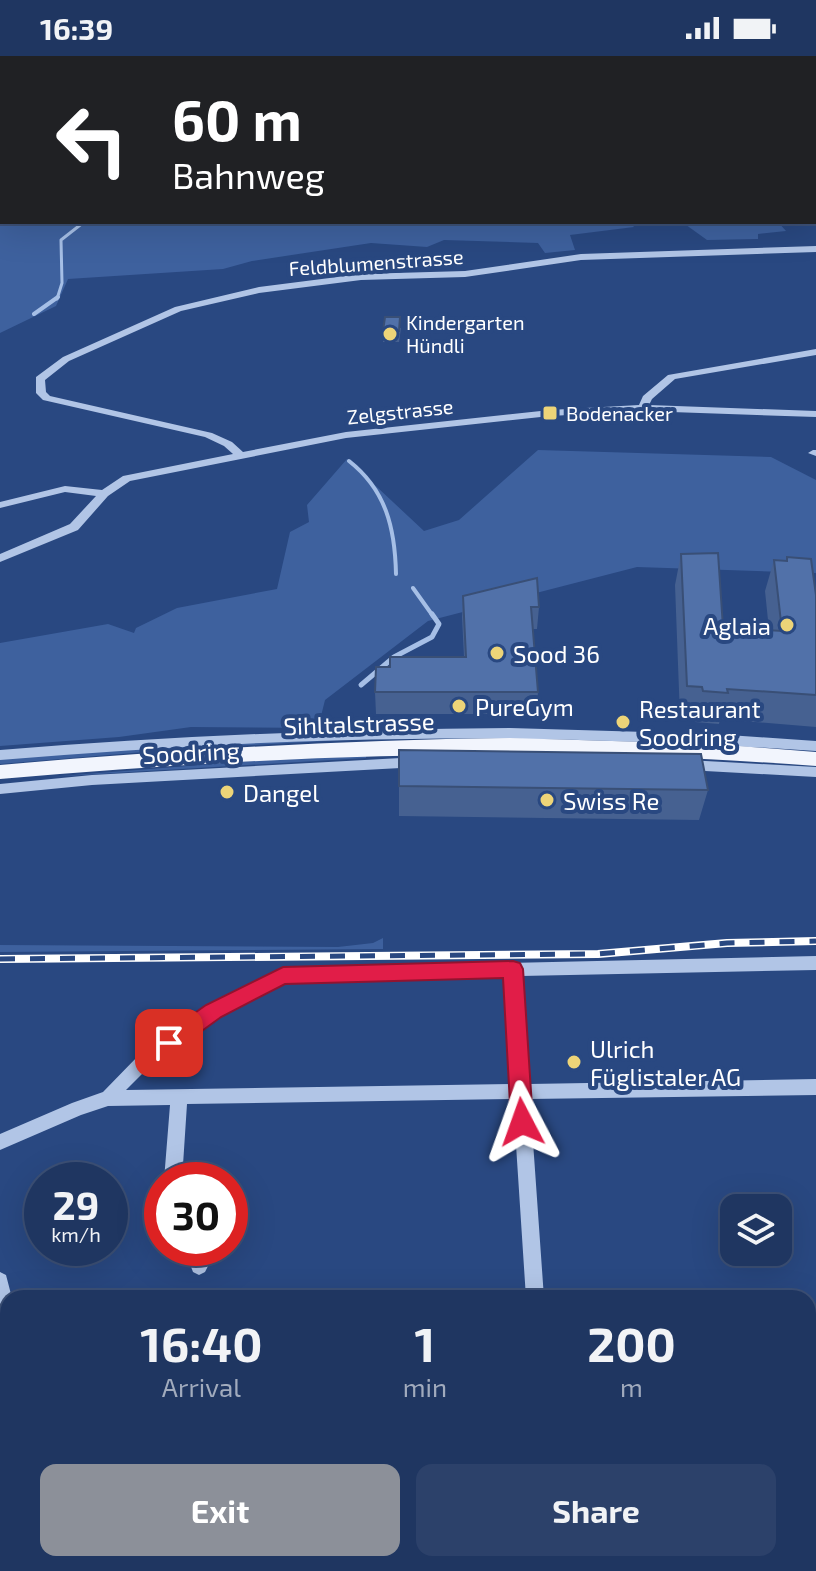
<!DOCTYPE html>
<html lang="en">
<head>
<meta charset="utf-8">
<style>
	:root { --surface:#1f3661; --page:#2c416a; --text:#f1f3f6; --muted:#a1abbd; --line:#3c5076; --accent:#8c9099 }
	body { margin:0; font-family:"Exo 2",sans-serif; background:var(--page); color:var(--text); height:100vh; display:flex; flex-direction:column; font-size:30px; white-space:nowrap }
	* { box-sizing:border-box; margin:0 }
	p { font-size:26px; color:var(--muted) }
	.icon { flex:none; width:44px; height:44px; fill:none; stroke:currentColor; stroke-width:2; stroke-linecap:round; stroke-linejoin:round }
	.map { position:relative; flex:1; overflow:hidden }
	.drawer { position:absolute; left:0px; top:1234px; width:816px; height:282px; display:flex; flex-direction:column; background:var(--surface); border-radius:24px 24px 0 0; box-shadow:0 8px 32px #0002,0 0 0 2px var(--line) }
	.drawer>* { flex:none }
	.banner { position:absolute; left:0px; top:0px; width:816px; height:168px; box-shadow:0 8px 32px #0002,0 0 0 2px var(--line); background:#202124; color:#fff; overflow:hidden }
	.tools { position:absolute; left:720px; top:1138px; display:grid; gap:16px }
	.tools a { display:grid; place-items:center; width:72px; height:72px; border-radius:16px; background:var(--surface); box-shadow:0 8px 32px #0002,0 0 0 2px var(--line); font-size:40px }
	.speed { position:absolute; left:24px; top:1106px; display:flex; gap:16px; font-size:40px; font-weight:700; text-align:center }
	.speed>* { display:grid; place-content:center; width:104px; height:104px; border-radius:50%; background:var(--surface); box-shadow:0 8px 32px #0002,0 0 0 2px var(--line); line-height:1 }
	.speed small { font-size:20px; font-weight:400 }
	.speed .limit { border:12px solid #d22; background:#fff; color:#111 }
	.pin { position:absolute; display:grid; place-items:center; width:68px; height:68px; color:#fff; margin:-34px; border-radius:16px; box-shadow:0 4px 12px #0006 }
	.me { position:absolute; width:88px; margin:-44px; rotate:356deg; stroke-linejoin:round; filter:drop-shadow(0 0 6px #0008) }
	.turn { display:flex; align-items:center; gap:28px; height:168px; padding:0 40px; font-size:36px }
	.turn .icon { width:104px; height:104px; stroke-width:2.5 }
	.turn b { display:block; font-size:56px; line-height:68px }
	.eta { display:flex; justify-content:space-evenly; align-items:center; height:136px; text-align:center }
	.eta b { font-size:48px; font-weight:700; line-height:56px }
	.button { display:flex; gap:16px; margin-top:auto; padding:16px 40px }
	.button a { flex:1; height:92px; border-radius:16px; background:var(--accent); color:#fff; font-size:32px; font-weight:700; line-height:92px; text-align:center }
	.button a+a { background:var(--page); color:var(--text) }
	.status { display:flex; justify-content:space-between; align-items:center; height:56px; padding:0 40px; background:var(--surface); direction:ltr }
	.status svg { height:22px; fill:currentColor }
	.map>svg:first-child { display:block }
</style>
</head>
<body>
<div class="status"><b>16:39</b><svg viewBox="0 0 49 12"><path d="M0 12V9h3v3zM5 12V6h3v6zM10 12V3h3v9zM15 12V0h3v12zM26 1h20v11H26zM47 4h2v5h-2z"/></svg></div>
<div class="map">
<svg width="816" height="1515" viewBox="0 0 816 1515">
	<rect width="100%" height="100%" fill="#294881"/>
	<path fill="#3e619e" d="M0,0H816V42L814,2H2V166H630L634,171L570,179L575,194L545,197L538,187L444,184L427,191L371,187L252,205L223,213L68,223L56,250L0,277Z
		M682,166H778L786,175L758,178V183L707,184Z
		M538,394L771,401L816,424V517L637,511L428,565L325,644L318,672L191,671L119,681L0,690V587L108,568L134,577L136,572L177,552L277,533L290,476L309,466L307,449L347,403L424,475L459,464Z
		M361,683L180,693L0,708V703L149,690Z
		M366,700V702L48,721L251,705Z
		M383,882V893L0,896V889L338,891L373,887Z"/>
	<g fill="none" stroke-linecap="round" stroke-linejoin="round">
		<path stroke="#a6bfe6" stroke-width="3" d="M69,0L72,2
			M57,243L62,227L61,184L84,166"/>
		<path stroke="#a6bfe6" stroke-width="4" d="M34,258L58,241
			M349,405C386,434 395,472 396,518
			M413,532L433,560"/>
		<path stroke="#a6bfe6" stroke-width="5" d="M361,629L394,601L432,581L439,568L432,558"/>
		<path fill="#b1c5e6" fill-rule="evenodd" d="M814,95H816V99H814Z
			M814,146L816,147V154L814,153Z
			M816,190V196L581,204L465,221L361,224L259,237L181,255L69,305L45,324L46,336L50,340L212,377L232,386L243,396L346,376L550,354L639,349L643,340L668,319L816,293V299L675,323L652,343L649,349L816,355V361L643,355L550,360L346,382L130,425L108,440L78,474L0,506V498L70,468L96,440L65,436L0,452V446L65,430L102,434L123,420L233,398L224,390L205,381L43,344L36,337V321L63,301L175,251L259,231L361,218L465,215L581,198Z
			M813,394H816V400L808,397Z
			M510,672L714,678L816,685V695C681,686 546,681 411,683C274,684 137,693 0,704V694C170,680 339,673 510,672Z
			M419,701L426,706L419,711L92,729L0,738V728L92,719Z
			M687,704L816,711V721L687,714L680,709Z
			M816,900V914L521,920L529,1028L816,1023V1039L530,1043L544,1242H526L513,1043L187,1048L182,1124H164L170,1049L108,1050L81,1059L0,1094V1078L72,1047L103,1036L139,999L183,966L230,938L283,912ZM506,921L512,1028L126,1034L151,1009L194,976L241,948L285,926Z
			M184,1192H202L208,1210L205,1216L199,1219L193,1216Z
			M0,1216L6,1219L12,1242H8V1281L1,1279L0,1275Z
			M816,1366V1387L808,1391V1370Z
			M8,1404V1424L0,1425V1405Z
			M114,1508H134V1515H114Z
			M673,1508H693L691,1515H671Z
			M740,1508H765L767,1515H742Z"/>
		<path fill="#f2f5fd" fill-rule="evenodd" d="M510,682L714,688L816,696V710C541,689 274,699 0,723V709C170,694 339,684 510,682Z"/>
		<g stroke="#fff" stroke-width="8">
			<path id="rail" d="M0,903L598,898L727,887L816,885"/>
		</g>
		<use href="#rail" stroke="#294881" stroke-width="5" stroke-dasharray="15" stroke-linecap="butt"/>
	</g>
	<path fill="#466191" d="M401,272L399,286H383V275Z
		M681,498L723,571L769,574L765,535L774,504L786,505L787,501L816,539V671L720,663L719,668L695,666L694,662L680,661L675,529Z
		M463,540L539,551L537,573H533L538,636L536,658H376L375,636L390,611L464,601L462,561Z
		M399,730L708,734L699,764L399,760Z
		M35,1508H104V1510L82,1515H35Z"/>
	<path fill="#5171a9" stroke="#394f76" stroke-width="2" d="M385,261H400L399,275H383Z
		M718,497L723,571L782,575L774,504L787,505V501L811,503L816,539V639L727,633L728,637L703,635L702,631L687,630L681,498Z
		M537,522L539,551H531L538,636H375L376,611H390V601H466L463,540Z
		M399,694L701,698L708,734L399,730Z
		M35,1508H79L73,1509V1515H35Z
		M487,1508H554V1515H486Z"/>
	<path fill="#e11d48" stroke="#92132f" stroke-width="2" d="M513,905L520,907L523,913L533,1066L530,1073L522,1076L514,1073L511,1066L503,922L285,928L221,961L177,993L169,996L162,993L159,987L162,980L206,949L283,911Z"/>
	<g fill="#edd478" stroke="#294881" stroke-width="3">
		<circle cx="390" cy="278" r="8"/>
		<rect x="542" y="349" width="16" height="16" rx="4"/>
		<circle cx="787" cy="569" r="8"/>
		<circle cx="497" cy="597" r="8"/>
		<circle cx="459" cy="650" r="8"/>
		<circle cx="623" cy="666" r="8"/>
		<circle cx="227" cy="736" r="8"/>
		<circle cx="547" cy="744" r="8"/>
		<circle cx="574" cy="1006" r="8"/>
	</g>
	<g text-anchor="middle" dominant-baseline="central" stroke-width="8" stroke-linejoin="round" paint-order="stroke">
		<g font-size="20" fill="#fff" stroke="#294881">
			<text transform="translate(376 206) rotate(-4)">Feldblumenstrasse</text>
			<text transform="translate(400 355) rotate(-6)">Zelgstrasse</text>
		</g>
		<g font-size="20" fill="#fff" stroke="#294881" text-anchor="start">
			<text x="406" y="266">Kindergarten<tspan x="406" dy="23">Hündli</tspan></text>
			<text x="566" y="357">Bodenacker</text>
		</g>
		<g font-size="24" fill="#fff" stroke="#294881" text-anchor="start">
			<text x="771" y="569" text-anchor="end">Aglaia</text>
			<text x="513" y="597">Sood 36</text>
			<text x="475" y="650">PureGym</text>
			<text x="639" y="652">Restaurant<tspan x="639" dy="28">Soodring</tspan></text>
			<text x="243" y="736">Dangel</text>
			<text x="563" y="744">Swiss Re</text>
			<text x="590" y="992">Ulrich<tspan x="590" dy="28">Füglistaler AG</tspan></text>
		</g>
		<g font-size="24" fill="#fff" stroke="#294881">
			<text transform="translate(359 667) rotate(-2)">Sihltalstrasse</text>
			<text transform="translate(191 696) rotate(-3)">Soodring</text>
		</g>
	</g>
</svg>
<div class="tools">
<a><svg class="icon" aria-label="layers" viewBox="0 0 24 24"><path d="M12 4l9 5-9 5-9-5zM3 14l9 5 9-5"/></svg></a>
</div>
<div class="speed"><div>29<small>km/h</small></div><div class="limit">30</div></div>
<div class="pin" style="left:169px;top:987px;background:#d93025"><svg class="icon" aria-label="arrive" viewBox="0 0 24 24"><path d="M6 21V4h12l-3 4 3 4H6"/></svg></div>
<svg class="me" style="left:522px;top:1066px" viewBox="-20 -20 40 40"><path d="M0-17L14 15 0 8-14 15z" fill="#e11d48" stroke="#fff" stroke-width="4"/></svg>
<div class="banner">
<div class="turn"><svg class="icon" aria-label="left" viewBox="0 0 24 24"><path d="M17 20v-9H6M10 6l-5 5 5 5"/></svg><div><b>60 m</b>Bahnweg</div></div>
</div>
<section class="drawer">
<div class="eta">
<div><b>16:40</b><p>Arrival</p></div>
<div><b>1</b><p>min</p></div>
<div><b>200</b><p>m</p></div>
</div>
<div class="button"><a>Exit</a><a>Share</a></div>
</section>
</div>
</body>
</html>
